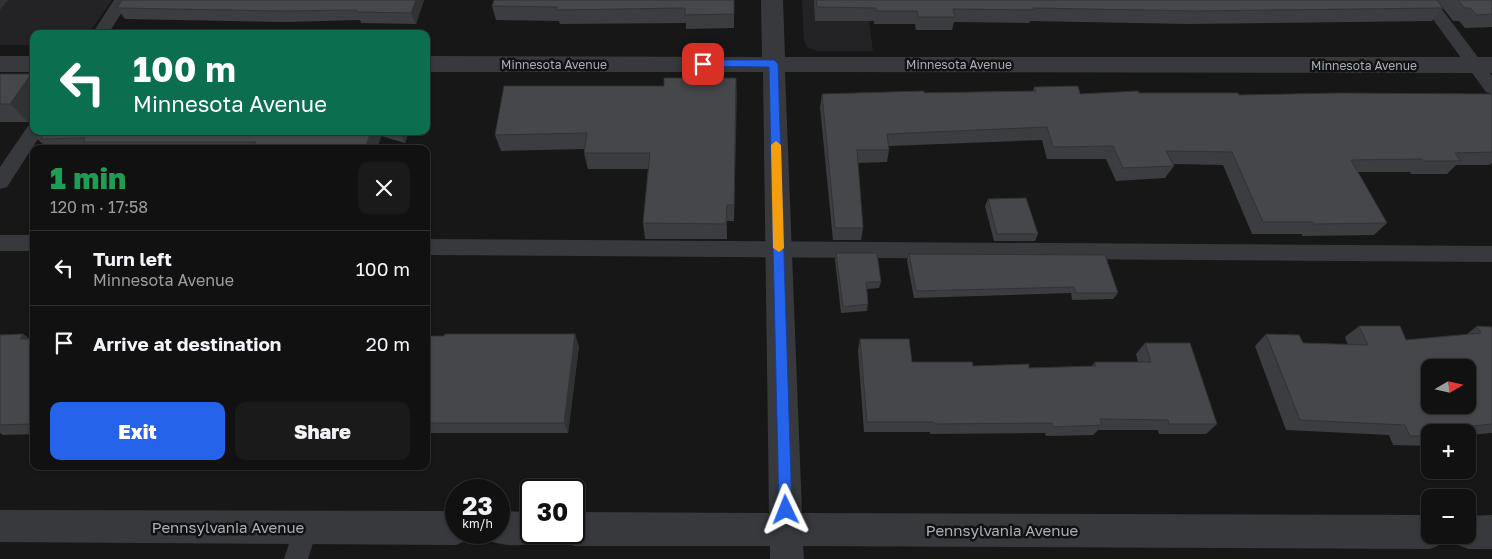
<!DOCTYPE html>
<html lang="en">
<head>
<meta charset="utf-8">
<style>
	:root { --surface:#111112; --page:#1a1a1b; --text:#f1f3f6; --muted:#9c9d9f; --line:#303132; --accent:#2563eb }
	body { margin:0; font-family:"Golos Text",sans-serif; background:var(--page); color:var(--text); height:100vh; display:flex; flex-direction:column; font-size:19px; white-space:nowrap }
	* { box-sizing:border-box; margin:0 }
	p { font-size:16px; color:var(--muted) }
	.icon { flex:none; width:28px; height:28px; fill:none; stroke:currentColor; stroke-width:2; stroke-linecap:round; stroke-linejoin:round }
	.map { position:relative; flex:1; overflow:hidden }
	.sheet { position:absolute; left:30px; top:145px; width:400px; height:325px; display:flex; flex-direction:column; background:var(--surface); border-radius:10px; box-shadow:0 1px 4px #0004,0 0 0 1px var(--line) }
	.sheet>* { flex:none }
	.top-card { position:absolute; left:30px; top:30px; width:400px; height:105px; border-radius:10px; box-shadow:0 1px 4px #0004,0 0 0 1px var(--line); background:#0b6e4f; color:#fff; overflow:hidden }
	.needle { width:32px; rotate:81deg }
	.buttons { position:absolute; left:1421px; top:359px; display:grid; gap:10px }
	.buttons a { display:grid; place-items:center; width:55px; height:55px; border-radius:10px; background:var(--surface); box-shadow:0 1px 4px #0004,0 0 0 1px var(--line); font-size:25px }
	.speed { position:absolute; left:445px; top:479px; display:flex; gap:10px; font-size:25px; font-weight:700; text-align:center }
	.speed>* { display:grid; place-content:center; width:65px; height:65px; border-radius:50%; background:var(--surface); box-shadow:0 1px 4px #0004,0 0 0 1px var(--line); line-height:1 }
	.speed small { font-size:12px; font-weight:400 }
	.speed .limit { border:2px solid #111; border-radius:8px; background:#fff; color:#111 }
	.pin { position:absolute; display:grid; place-items:center; width:42px; height:42px; color:#fff; margin:-21px; border-radius:10px; box-shadow:0 2px 8px #0006 }
	.me { position:absolute; width:55px; margin:-28px; rotate:358deg; stroke-linejoin:round; filter:drop-shadow(0 0 4px #0008) }
	.turn { display:flex; align-items:center; gap:18px; height:105px; padding:0 20px; font-size:22px }
	.turn .icon { width:65px; height:65px; stroke-width:2.5 }
	.turn b { display:block; font-size:35px; line-height:42px }
	.round { display:grid; place-items:center; flex:none; width:52px; height:52px; border-radius:10px; background:var(--page) }
	.summary { display:flex; align-items:center; justify-content:space-between; height:85px; padding:0 20px }
	h1 { font-size:30px; font-weight:800; line-height:38px; color:#1e9e55 }
	.primary-button { display:flex; gap:10px; margin-top:auto; padding:10px 20px }
	.primary-button a { flex:1; height:58px; border-radius:10px; background:var(--accent); color:#fff; font-size:20px; font-weight:800; line-height:58px; text-align:center }
	.primary-button a+a { background:var(--page); color:var(--text) }
	ul { padding:0; list-style:none }
	li { display:flex; align-items:center; gap:15px; height:75px; padding:0 20px; border-top:1px solid var(--line) }
	li div { flex:1 }
	li b { display:block; font-size:19px }
	li em { font-style:normal }
	.map>svg:first-child { display:block }
</style>
</head>
<body>
<div class="map">
<svg width="1492" height="559" viewBox="0 0 1492 559">
	<rect width="100%" height="100%" fill="#171718"/>
	<path fill="#232325" d="M0,0H112L88,34H34V45H0Z
		M802,0H866L873,51H818L808,48L804,41Z"/>
	<g fill="none" stroke-linecap="round" stroke-linejoin="round">
		<path fill="#38393d" fill-rule="evenodd" d="M114,0H130L108,34H92Z
			M1419,0H1435L1492,76V94L1486,92Z
			M34,125V131H43L7,187L0,189V167L28,126Z
			M0,235H34V251H0Z
			M426,239L1492,246V262L426,255Z
			M306,515L315,519L318,527L308,559H284L297,519Z"/>
		<path fill="#38393d" fill-rule="evenodd" d="M761,0H783L785,57H1492V73L785,72L802,513L1430,515V535H1445L1442,544L1430,549L803,546L804,559H770V546H574L562,541L559,532H574V512L769,513L763,72H426V56L762,57Z
			M0,56H34V72H0Z
			M0,510L456,511V532H471L468,540L456,545L0,542Z
			M499,511L531,512V532H546L543,540C525,547 505,547 487,540L484,532H499Z
			M1492,515V549H1468L1456,544L1453,535H1468V516Z"/>
	</g>
	<path fill="#3c3d40" d="M122,0H424L416,24L361,23L360,20L286,22L125,19L117,8Z
		M734,0V28L686,29V23L560,24L559,21L496,20L492,6Z
		M814,0H1492V27L1465,28L1459,21H1453L1443,8L1432,21L1189,24L1030,21L1029,23L954,22L952,30H916L915,24H874V21H815Z
		M0,74L34,77V114L28,122H0Z
		M736,78L734,221H727V239H645L643,223L648,169H588L584,153V149L501,151L495,135L664,86Z
		M1034,87L1080,94L1139,93L1239,95L1492,94V163L1489,165H1456L1447,174H1411L1410,172H1358L1387,223L1374,235L1302,236V234H1252L1223,165L1173,164L1174,166L1165,178L1116,181L1106,159H1047L1042,140L889,146V150L887,162L858,163L863,228L861,240H833L820,107L822,94L1033,91Z
		M34,131H409L405,143L381,136L377,149H51L48,146H45L31,133Z
		M988,199L1038,234L1035,241H994L985,206Z
		M836,253L881,282L879,288L867,289L868,304L867,311L841,313L835,260Z
		M909,254L1118,293L1113,299L1072,300L1071,293L914,298L907,261Z
		M1359,326L1406,340L1466,335L1477,326L1492,327V433L1468,435V432H1430V446L1393,445L1389,435L1286,430L1255,346L1266,334L1303,343L1348,345L1345,337Z
		M23,334L30,339H34V434L3,435L0,433V335Z
		M426,336L579,346L568,433H426Z
		M860,339L912,362L973,366L1029,368L1092,366L1095,362H1138L1136,354L1145,343L1217,424L1206,434H1159L1158,430H1098L1093,435L1046,436L1045,433L930,434V432H864L858,350Z"/>
	<path fill="#313234" d="M0,0H8L0,10Z
		M416,0H424L416,24L411,13Z
		M31,74L34,77V114L28,122L10,104Z
		M736,78L737,95L734,221V205Z
		M371,131H379L381,136L377,149H365Z
		M399,131H409L405,143Z
		M727,205V239L726,224Z
		M23,334L34,342L20,339Z
		M575,334L579,346L568,433L564,423Z
		M34,418V426L30,424Z"/>
	<path fill="#46474b" stroke="#313234" fill-rule="evenodd" d="M122,0H416L411,13L356,12L357,10L280,11L117,8Z
		M494,0H734V14L685,15V8L556,10L557,7L492,6Z
		M816,0H1437L1443,8L1196,11L1033,8L1034,10L953,9L955,17H918L917,11H876V8L817,7Z
		M1458,0H1492V14L1477,15L1470,8H1464Z
		M0,74H31L10,104H0Z
		M664,78H736L734,205H727L726,224L643,223L650,153H584L587,133L495,135L504,86H664Z
		M1078,86L1080,94L1138,91L1139,93H1238L1239,95L1339,93L1492,94V152L1455,153L1461,161H1424L1422,159L1351,160L1387,223L1314,224L1313,222H1263L1232,152L1166,151L1174,166L1123,168L1113,146L1053,147L1047,127L887,134L889,150H857L863,228H835L822,94L924,91V93L1036,91L1034,87Z
		M34,129V131H371L365,149H253L256,142H83L85,138L41,139L45,133H31Z
		M1026,198L1038,234H997L988,199Z
		M836,253H877L881,282H866L868,304L843,307Z
		M909,254L1105,255L1118,293H1076L1074,287L916,291Z
		M1359,326H1400L1406,340L1481,333L1477,326L1492,327V424L1450,428L1452,432H1430V436H1410L1405,425L1300,420L1266,334L1299,335L1303,343L1368,345ZM1430,368H1468V405H1430Z
		M23,334L20,339H34V418L30,424L0,425V335Z
		M445,334H575L564,423H426V336H444Z
		M860,339H909L912,362H972L973,366L1029,364V368L1096,366L1095,362H1151L1145,343H1190L1217,424H1169L1168,420L1100,419L1102,425L1053,427L1052,423L935,424L934,422H867Z"/>
	<path fill="#2563eb" stroke="#184099" d="M703,60H774L778,64L792,510L790,514L786,516L781,514L779,510L769,67L700,66L699,64Z"/>
	<path fill="#f59e0b" d="M776,141L781,145L784,248L779,252L773,248L771,145Z"/>
	<g text-anchor="middle" dominant-baseline="central" stroke-width="5" stroke-linejoin="round" paint-order="stroke">
		<g font-size="12" fill="#aaafb7" stroke="#121213">
			<text x="554" y="64">Minnesota Avenue</text>
			<text x="959" y="64">Minnesota Avenue</text>
			<text x="1364" y="65">Minnesota Avenue</text>
		</g>
		<g font-size="15" fill="#aaafb7" stroke="#121213">
			<text x="228" y="527">Pennsylvania Avenue</text>
			<text x="1002" y="530">Pennsylvania Avenue</text>
		</g>
	</g>
</svg>
<div class="buttons">
<a><svg class="needle" viewBox="-14 -14 28 28"><path d="M0-13l5 13h-10z" fill="#e53935"/><path d="M0 13l5-13h-10z" fill="#9c9d9f"/></svg></a>
<a>+</a>
<a>−</a>
</div>
<div class="speed"><div>23<small>km/h</small></div><div class="limit">30</div></div>
<div class="pin" style="left:703px;top:64px;background:#d93025"><svg class="icon" aria-label="arrive" viewBox="0 0 24 24"><path d="M6 21V4h12l-3 4 3 4H6"/></svg></div>
<svg class="me" style="left:786px;top:510px" viewBox="-20 -20 40 40"><path d="M0-17L14 15 0 8-14 15z" fill="#2563eb" stroke="#fff" stroke-width="4"/></svg>
<div class="top-card">
<div class="turn"><svg class="icon" aria-label="left" viewBox="0 0 24 24"><path d="M17 20v-9H6M10 6l-5 5 5 5"/></svg><div><b>100 m</b>Minnesota Avenue</div></div>
</div>
<section class="sheet">
<div class="summary"><div><h1>1 min</h1><p>120 m · 17:58</p></div><a class="round"><svg class="icon" aria-label="close" viewBox="0 0 24 24"><path d="M6 6l12 12M18 6L6 18"/></svg></a></div>
<ul>
<li><svg class="icon" aria-label="left" viewBox="0 0 24 24"><path d="M17 20v-9H6M10 6l-5 5 5 5"/></svg><div><b>Turn left</b><p>Minnesota Avenue</p></div><em>100 m</em></li>
<li><svg class="icon" aria-label="arrive" viewBox="0 0 24 24"><path d="M6 21V4h12l-3 4 3 4H6"/></svg><div><b>Arrive at destination</b></div><em>20 m</em></li>
</ul>
<div class="primary-button"><a>Exit</a><a>Share</a></div>
</section>
</div>
</body>
</html>
